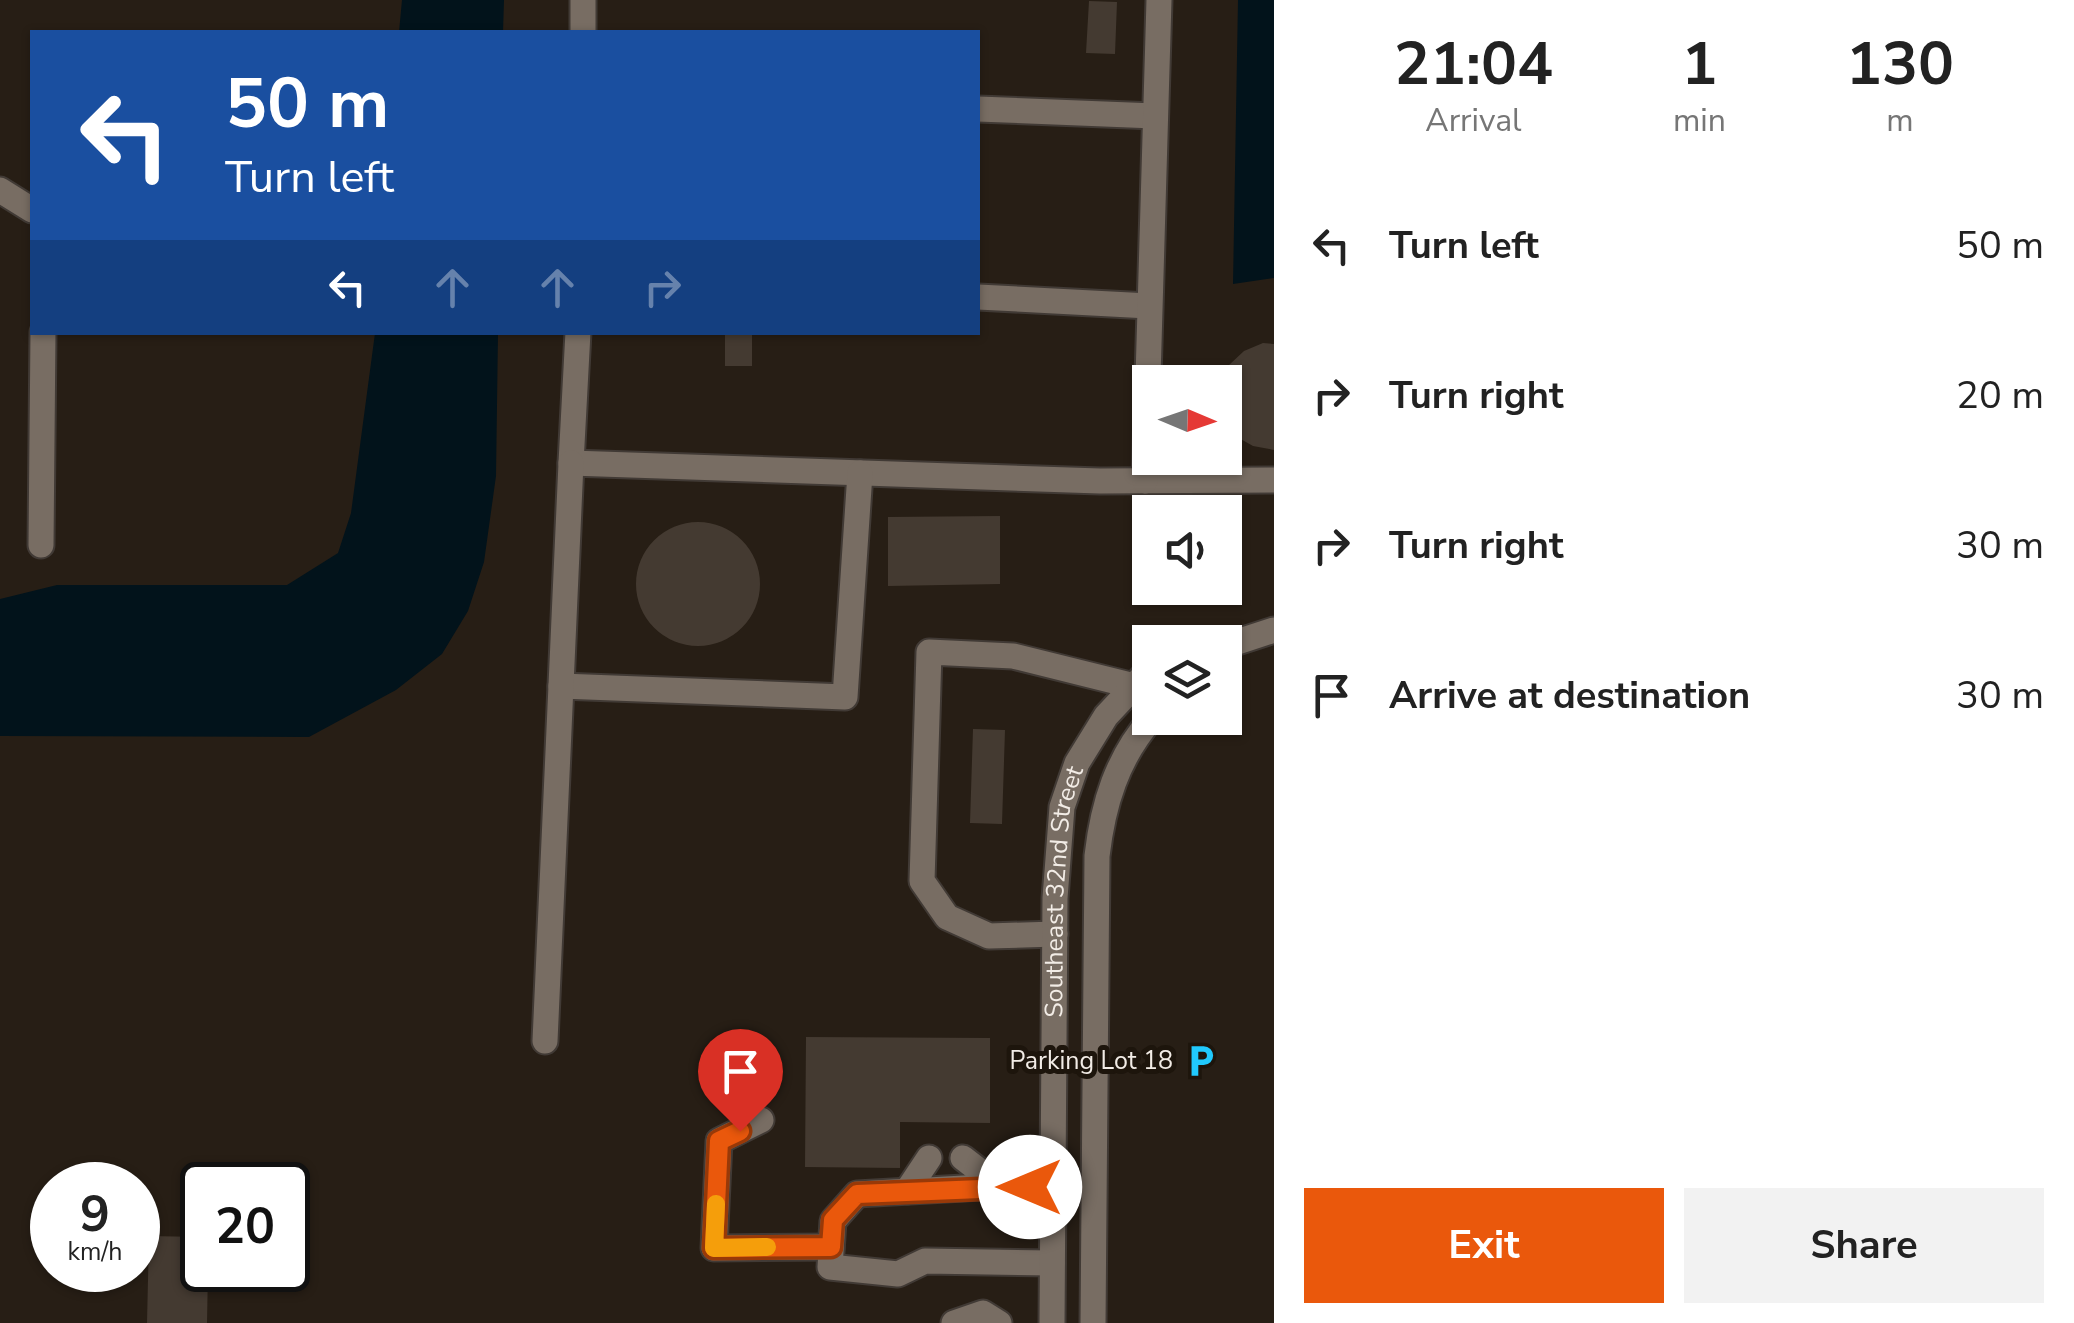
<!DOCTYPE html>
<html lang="en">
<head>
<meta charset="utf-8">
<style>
	:root { --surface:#fff; --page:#f2f2f2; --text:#222; --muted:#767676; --accent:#ea580c }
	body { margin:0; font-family:"Nunito Sans",sans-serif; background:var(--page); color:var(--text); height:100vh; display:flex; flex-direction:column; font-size:38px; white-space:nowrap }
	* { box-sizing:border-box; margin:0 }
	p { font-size:32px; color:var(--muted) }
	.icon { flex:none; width:55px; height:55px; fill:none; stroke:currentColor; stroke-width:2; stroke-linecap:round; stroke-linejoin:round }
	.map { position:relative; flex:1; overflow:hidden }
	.details { display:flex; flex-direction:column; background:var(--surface); width:800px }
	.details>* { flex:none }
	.banner { position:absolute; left:30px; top:30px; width:950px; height:305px; border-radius:0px; box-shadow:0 2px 8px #0004; background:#1a4fa0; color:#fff; overflow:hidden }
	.needle { width:65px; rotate:92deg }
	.fabs { position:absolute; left:1132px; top:365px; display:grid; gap:20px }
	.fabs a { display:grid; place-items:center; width:110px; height:110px; border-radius:0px; background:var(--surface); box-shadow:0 2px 8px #0004; font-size:50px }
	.speed { position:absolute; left:30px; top:1162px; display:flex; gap:20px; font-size:50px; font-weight:700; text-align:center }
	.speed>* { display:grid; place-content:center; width:130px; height:130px; border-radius:50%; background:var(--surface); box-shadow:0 2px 8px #0004; line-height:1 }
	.speed small { font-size:25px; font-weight:400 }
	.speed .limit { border:5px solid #111; border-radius:15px; background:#fff; color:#111 }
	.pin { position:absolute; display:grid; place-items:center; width:85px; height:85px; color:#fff; margin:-102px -42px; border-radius:50% 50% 50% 0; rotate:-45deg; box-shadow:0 0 10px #0007 }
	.pin .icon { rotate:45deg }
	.me { position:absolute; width:110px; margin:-55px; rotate:270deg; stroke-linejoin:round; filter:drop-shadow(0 0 8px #0008) }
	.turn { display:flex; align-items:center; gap:35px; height:210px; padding:0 30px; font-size:45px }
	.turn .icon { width:130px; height:130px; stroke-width:2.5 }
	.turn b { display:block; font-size:70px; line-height:85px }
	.lanes { display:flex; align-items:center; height:95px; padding:0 30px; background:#0003; justify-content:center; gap:50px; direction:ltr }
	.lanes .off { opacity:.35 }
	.eta { display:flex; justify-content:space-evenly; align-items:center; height:170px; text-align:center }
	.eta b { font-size:60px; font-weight:700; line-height:70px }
	.action { display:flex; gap:20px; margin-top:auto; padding:20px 30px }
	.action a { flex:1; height:115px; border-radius:0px; background:var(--accent); color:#fff; font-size:40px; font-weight:700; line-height:115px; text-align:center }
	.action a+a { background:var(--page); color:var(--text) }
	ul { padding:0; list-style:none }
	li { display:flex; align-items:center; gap:30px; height:150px; padding:0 30px }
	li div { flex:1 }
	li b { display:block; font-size:38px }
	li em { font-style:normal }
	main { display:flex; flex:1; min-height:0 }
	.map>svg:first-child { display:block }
</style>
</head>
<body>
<main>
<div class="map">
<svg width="1274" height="1323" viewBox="0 0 1274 1323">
	<rect width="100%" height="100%" fill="#271e15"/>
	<path fill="#02131b" d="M402,0H504L503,32H399Z
		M1238,0H1274V278L1233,284Z
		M375,333H498L496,476L484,562L468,611L442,654L396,690L309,737L0,736V599L57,585H287L338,553L351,513Z"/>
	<path fill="#443a31" d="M1089,1L1117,2L1115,54L1086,53Z
		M725,332H752V366H725Z
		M1263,343L1274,344V450L1253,446L1237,437L1225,421V382H1221L1229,365L1244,351Z
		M1000,516V584L888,586V517Z
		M636 584a62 62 0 1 1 124 0a62 62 0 1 1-124 0Z
		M973,729L1005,730L1002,824L970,823Z
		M806,1037L990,1038V1123L900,1122V1168L805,1167Z
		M149,1236L202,1237V1270H208L207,1323H147Z"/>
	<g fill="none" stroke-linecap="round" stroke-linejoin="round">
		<g stroke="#413a35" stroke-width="29">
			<g id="minor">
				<path d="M583,32V0"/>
				<path d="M978,109L1155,116"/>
				<path d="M0,190L32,210"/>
				<path d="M978,297L1149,306"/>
				<path d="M578,332L571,463L1100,481L1274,480"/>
				<path d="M1145,481L1159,0"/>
				<path d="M41,545L43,332"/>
				<path d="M1225,646L1274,630"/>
				<path d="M561,686L845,697L860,473"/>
				<path d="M1055,934L989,936L947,917L922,881L929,652L1013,656L1130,685"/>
				<path d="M545,1041L571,463"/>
				<path d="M761,1120L719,1141L714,1248L831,1247"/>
				<path d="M963,1158L999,1186L1053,1187"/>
				<path d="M999,1186L857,1194L833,1221L830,1267L898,1274L925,1261L1052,1263"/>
				<path d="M907,1191L929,1158"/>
				<path d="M954,1323L983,1313L999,1323"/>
				<path id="s1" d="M1052,1323L1055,898L1062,807L1077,763L1106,716L1150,669"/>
				<path d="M1093,1323L1097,856C1103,804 1117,758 1152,718"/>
			</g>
		</g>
		<use href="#minor" stroke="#786d63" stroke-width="25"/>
	</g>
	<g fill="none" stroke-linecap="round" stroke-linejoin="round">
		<g stroke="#983908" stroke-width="25">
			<path id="route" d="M740,1131L719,1141L714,1248L831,1247L833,1220L857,1194L1030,1187"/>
		</g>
		<use href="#route" stroke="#ea580c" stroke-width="18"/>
		<path stroke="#f59e0b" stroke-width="18" d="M716,1204L714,1248L767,1247"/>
	</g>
	<defs>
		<g id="parking-bare" transform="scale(2.7)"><path d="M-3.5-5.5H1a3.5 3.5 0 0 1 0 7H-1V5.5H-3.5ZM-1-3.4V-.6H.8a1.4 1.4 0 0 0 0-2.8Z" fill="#21c9fd" stroke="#1d150c" stroke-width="2.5" paint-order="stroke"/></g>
	</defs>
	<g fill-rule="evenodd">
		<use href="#parking-bare" x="1201" y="1061"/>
	</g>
	<g text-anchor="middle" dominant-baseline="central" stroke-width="10" stroke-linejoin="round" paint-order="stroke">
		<g font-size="25" fill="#f2ece6" stroke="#1d150c">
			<text stroke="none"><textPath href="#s1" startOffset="432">Southeast 32nd Street</textPath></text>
		</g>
		<g font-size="25" fill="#f2ece6" stroke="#1d150c" text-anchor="end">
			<text x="1173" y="1061">Parking Lot 18</text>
		</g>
	</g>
</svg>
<div class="fabs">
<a><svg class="needle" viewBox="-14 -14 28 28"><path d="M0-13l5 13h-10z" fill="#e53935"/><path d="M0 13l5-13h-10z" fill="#767676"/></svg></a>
<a><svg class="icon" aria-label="sound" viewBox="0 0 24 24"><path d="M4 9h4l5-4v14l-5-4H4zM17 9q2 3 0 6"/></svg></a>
<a><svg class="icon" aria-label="layers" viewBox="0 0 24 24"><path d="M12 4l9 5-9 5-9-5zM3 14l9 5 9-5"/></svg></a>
</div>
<div class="speed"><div>9<small>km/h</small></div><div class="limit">20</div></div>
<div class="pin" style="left:740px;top:1131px;background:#d93025"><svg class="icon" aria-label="arrive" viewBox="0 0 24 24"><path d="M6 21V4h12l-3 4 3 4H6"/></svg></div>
<svg class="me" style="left:1030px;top:1187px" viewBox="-20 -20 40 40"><circle r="19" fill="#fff"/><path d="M0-13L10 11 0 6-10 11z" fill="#ea580c"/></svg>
<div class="banner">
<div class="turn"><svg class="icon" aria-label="left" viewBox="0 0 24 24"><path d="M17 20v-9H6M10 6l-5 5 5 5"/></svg><div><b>50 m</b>Turn left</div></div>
<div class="lanes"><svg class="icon" aria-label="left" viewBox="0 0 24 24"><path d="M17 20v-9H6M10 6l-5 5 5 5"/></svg><svg class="icon off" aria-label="ahead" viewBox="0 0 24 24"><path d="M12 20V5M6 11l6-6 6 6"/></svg><svg class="icon off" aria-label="ahead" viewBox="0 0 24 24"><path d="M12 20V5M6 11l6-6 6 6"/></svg><svg class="icon off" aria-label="right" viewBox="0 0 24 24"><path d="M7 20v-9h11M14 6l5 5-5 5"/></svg></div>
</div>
</div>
<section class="details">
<div class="eta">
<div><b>21:04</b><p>Arrival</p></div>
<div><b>1</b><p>min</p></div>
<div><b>130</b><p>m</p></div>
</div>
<ul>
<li><svg class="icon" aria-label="left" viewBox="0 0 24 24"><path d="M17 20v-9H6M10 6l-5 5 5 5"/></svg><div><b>Turn left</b></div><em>50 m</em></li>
<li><svg class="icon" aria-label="right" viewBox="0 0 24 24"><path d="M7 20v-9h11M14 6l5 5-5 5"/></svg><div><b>Turn right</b></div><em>20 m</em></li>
<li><svg class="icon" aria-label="right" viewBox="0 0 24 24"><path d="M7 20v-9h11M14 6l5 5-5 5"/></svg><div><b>Turn right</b></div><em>30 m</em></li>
<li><svg class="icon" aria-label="arrive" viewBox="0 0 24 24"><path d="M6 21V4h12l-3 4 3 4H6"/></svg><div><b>Arrive at destination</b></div><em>30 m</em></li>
</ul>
<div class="action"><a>Exit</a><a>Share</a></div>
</section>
</main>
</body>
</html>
